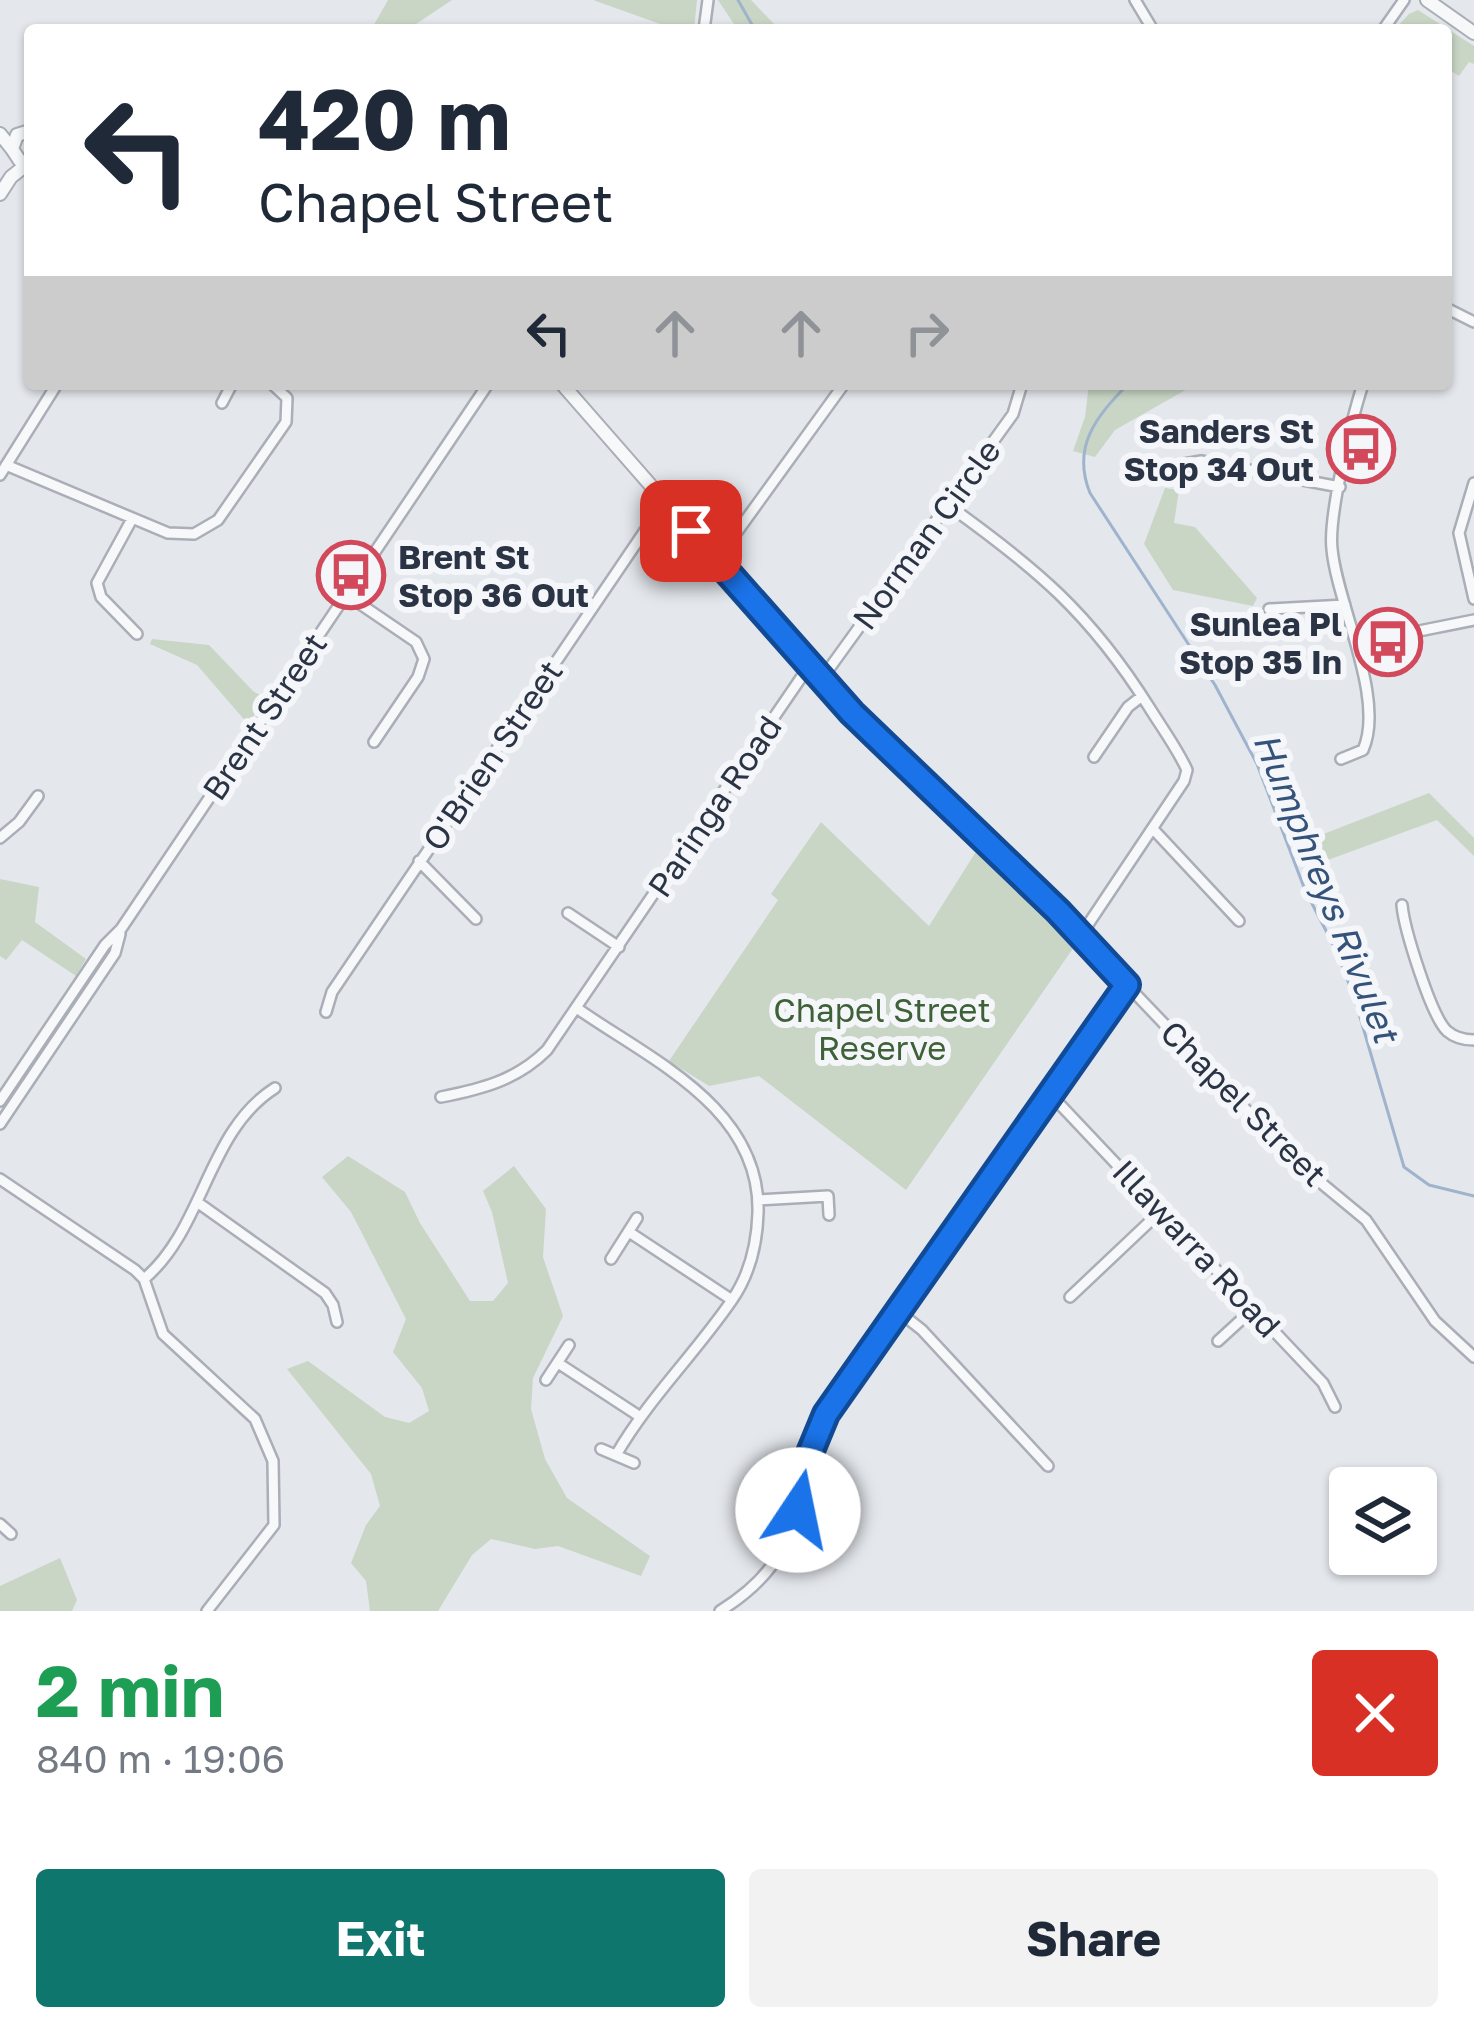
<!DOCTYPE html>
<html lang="en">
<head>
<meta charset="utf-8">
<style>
	:root { --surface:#fff; --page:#f2f2f3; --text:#1f2937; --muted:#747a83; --accent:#0f766e }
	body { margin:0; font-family:"Golos Text",sans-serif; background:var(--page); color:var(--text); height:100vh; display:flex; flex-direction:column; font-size:45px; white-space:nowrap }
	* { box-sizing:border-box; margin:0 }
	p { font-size:39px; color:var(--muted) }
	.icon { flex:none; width:66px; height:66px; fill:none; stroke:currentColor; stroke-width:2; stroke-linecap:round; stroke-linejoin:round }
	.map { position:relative; height:1611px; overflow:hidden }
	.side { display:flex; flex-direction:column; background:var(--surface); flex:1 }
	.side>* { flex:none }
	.top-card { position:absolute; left:24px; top:24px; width:1428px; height:366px; border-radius:12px; box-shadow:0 3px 9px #0004; background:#fff; color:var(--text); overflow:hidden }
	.controls { position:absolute; left:1329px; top:1467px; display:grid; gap:24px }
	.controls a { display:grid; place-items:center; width:108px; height:108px; border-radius:12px; background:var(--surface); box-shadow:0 3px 9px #0004; font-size:60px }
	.pin { position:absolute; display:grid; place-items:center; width:102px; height:102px; color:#fff; margin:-51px; border-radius:24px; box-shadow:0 6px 18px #0006 }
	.me { position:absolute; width:132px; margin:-66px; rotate:11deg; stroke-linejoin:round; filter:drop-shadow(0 0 9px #0008) }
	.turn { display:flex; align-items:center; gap:42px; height:252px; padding:0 36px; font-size:54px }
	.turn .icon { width:156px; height:156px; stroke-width:2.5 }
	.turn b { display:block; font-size:84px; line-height:102px }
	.lanes { display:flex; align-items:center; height:114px; padding:0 36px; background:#0003; justify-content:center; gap:60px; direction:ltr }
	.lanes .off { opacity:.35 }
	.round { display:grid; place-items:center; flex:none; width:126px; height:126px; border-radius:12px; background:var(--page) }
	.summary { display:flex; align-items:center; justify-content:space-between; height:204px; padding:0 36px }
	h1 { font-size:72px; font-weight:700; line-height:90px; color:#1e9e55 }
	.cta { display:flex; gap:24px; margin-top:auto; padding:24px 36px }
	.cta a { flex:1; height:138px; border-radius:12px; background:var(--accent); color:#fff; font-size:48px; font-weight:700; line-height:138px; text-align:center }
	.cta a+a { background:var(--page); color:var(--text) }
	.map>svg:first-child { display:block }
</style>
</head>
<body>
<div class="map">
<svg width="1474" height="1611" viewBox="0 0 1474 1611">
	<rect width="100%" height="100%" fill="#e4e7ec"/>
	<path fill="#c9d6c5" d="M388,0H452L407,30H371Z
		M593,0H697L694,30H677Z
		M718,0H751L780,30H738Z
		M1418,10L1474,46V64L1469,62L1459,76L1446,68V30H1394L1409,14Z
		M1089,384H1196L1115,430L1095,457L1073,451L1085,417Z
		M1165,488L1179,490L1174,523L1195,527L1257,598L1253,606L1173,590L1144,544Z
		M152,639L209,645L254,692L267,698L248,724L197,665L150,644Z
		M1429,793L1474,838V856L1437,820L1306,868L1303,842Z
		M821,822L929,926L977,850L1076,944L906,1190L759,1076L709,1086L669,1061L778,900L771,894Z
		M0,879L39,887L35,922L86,959L76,976L22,940L6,960L0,956Z
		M348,1156L405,1192L420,1223L470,1301H493L508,1283L492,1212L483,1191L514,1166L546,1209L543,1257L563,1316L533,1378L531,1409L545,1459L567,1498L650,1556L641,1576L558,1546L535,1549L491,1539L472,1555L438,1611H370L366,1581L351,1563L366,1525L380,1506L371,1474L287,1369L308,1361L385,1417L409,1423L429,1411L422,1388L393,1352L406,1319L351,1212L322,1177Z
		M60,1558L77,1600L72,1611H0V1586Z"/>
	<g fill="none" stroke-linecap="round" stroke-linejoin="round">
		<path stroke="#9fb4cc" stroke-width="3" d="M738,0L755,30
			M1128,384C1097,416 1071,446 1090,493L1215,685L1257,764L1305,890L1337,952L1355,1000L1404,1167L1429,1185L1474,1196"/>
		<g stroke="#a9aeb7" stroke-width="14">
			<path id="minor" d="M1135,0L1153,30
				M704,30L708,0
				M1383,30L1404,0
				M1446,308L1474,322
				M222,403L232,384
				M6,465L168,533L194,534L218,520L286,422L287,398L272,384
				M0,475L57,384
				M1168,475L1184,464L1201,461L1340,487
				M1474,483L1459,533L1474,599
				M948,505C1036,568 1090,613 1149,707C1162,728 1177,748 1187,770L1184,781L1081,935
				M132,519L97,583L101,597L137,634
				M716,561L844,384
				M347,595L416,642L424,659L418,677L374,742
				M1269,609L1345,605
				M1355,636L1419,631L1474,620
				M821,680L1013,414L1022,384
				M1094,757L1128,707L1142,696
				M1341,759L1363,750C1386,699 1337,604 1332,549C1328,516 1352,418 1363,384
				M1153,829L1239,921
				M0,838L19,822L38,796
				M419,861L476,919
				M1402,905C1404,928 1431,1016 1447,1031C1455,1038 1464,1040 1474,1040
				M568,913L619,947
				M578,1009C651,1060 761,1108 758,1213C757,1244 750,1274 732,1300C695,1354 649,1398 616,1455
				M326,1012L332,992L665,501
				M1052,1096L1323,1383L1335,1407
				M441,1097C482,1089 517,1080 547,1050L809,666
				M0,1101L105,945L121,929L488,384
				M0,1124L115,953L120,934
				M0,1179L135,1270L144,1279L163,1334L255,1419L273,1461L274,1525L207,1611
				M758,1200L828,1196L829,1215
				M197,1202L325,1293L333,1305L337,1322
				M629,1232L732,1300
				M611,1259L637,1218
				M144,1279C204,1229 207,1131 275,1088
				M1070,1297L1162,1210
				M898,1311L922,1330L1048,1466
				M1218,1341L1253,1309
				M558,1363L639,1416
				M546,1380L569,1345
				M601,1449L634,1463
				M0,1524L11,1534
				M720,1611C817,1551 781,1495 826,1414L1127,985L1297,1163L1366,1220L1435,1321L1474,1357"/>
		</g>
		<g stroke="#a9aeb7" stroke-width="16">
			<path id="tertiary" d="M1427,0L1474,33
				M30,131L17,135L12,149L20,161L30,162
				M0,134L12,149
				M0,194L11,177L30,162
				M562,384L821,680L1127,985"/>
		</g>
		<use href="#minor" stroke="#f7f8fa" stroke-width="9"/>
		<use href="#tertiary" stroke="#f7f8fa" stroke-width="12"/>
	</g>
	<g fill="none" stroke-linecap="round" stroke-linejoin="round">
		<g stroke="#114b97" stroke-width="30">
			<path id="route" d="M691,531L852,713L1058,911L1127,985L826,1414L807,1460L798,1510"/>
		</g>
		<use href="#route" stroke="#1a73e8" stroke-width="21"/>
	</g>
	<defs>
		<g id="bus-ring" transform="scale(3.45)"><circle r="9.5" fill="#f4f6f9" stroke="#d1495b" stroke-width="1.5"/><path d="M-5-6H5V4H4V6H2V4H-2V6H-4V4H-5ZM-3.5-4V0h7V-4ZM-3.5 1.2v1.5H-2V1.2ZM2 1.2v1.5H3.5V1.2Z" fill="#d1495b"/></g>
	</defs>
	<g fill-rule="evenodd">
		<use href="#bus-ring" x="1361" y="449"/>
		<use href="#bus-ring" x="351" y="575"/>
		<use href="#bus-ring" x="1388" y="642"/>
	</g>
	<g text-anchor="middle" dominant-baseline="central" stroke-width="12" stroke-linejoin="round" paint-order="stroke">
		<g font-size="33" font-weight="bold" fill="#2b3445" stroke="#f4f6f9" text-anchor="end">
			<text x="1314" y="430">Sanders St<tspan x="1314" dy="38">Stop 34 Out</tspan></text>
			<text x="398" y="556" text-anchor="start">Brent St<tspan x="398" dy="38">Stop 36 Out</tspan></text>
			<text x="1342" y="623">Sunlea Pl<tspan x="1342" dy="38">Stop 35 In</tspan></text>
		</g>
		<g font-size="33" fill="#2b3445" stroke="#f4f6f9">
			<text transform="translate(926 534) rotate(-54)">Norman Circle</text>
			<text transform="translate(264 716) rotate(-56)">Brent Street</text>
			<text transform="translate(492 755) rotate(-56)">O'Brien Street</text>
			<text transform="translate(714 806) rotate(-56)">Paringa Road</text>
			<text transform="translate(1244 1103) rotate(45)">Chapel Street</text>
			<text transform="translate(1197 1248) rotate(47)">Illawarra Road</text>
		</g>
		<g font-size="33" fill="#3f6138" stroke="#f4f6f9">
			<text x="882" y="1009">Chapel Street<tspan x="882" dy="38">Reserve</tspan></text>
		</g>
		<g font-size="36" font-style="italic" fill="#34527a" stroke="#f4f6f9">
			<text transform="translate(1327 887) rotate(68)">Humphreys Rivulet</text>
		</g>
	</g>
</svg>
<div class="controls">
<a><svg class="icon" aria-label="layers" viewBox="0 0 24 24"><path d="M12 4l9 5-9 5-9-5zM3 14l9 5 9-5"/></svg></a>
</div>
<div class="pin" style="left:691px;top:531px;background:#d93025"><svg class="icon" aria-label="arrive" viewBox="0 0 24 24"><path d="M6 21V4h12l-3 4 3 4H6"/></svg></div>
<svg class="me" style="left:798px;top:1510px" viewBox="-20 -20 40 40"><circle r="19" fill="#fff"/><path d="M0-13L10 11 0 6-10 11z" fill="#1a73e8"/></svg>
<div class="top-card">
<div class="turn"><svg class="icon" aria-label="left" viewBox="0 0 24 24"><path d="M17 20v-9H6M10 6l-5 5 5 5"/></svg><div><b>420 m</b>Chapel Street</div></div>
<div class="lanes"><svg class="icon" aria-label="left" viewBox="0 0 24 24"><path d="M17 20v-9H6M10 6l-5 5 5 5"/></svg><svg class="icon off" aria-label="ahead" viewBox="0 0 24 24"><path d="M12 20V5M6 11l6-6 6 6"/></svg><svg class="icon off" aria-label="ahead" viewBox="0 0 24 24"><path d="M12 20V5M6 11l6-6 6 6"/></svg><svg class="icon off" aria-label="right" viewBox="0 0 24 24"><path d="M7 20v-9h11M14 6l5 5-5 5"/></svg></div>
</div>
</div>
<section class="side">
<div class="summary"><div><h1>2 min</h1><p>840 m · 19:06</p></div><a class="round" style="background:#d93025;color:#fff"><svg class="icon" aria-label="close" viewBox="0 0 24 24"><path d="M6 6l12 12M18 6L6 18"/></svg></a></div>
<div class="cta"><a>Exit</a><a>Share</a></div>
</section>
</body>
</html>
